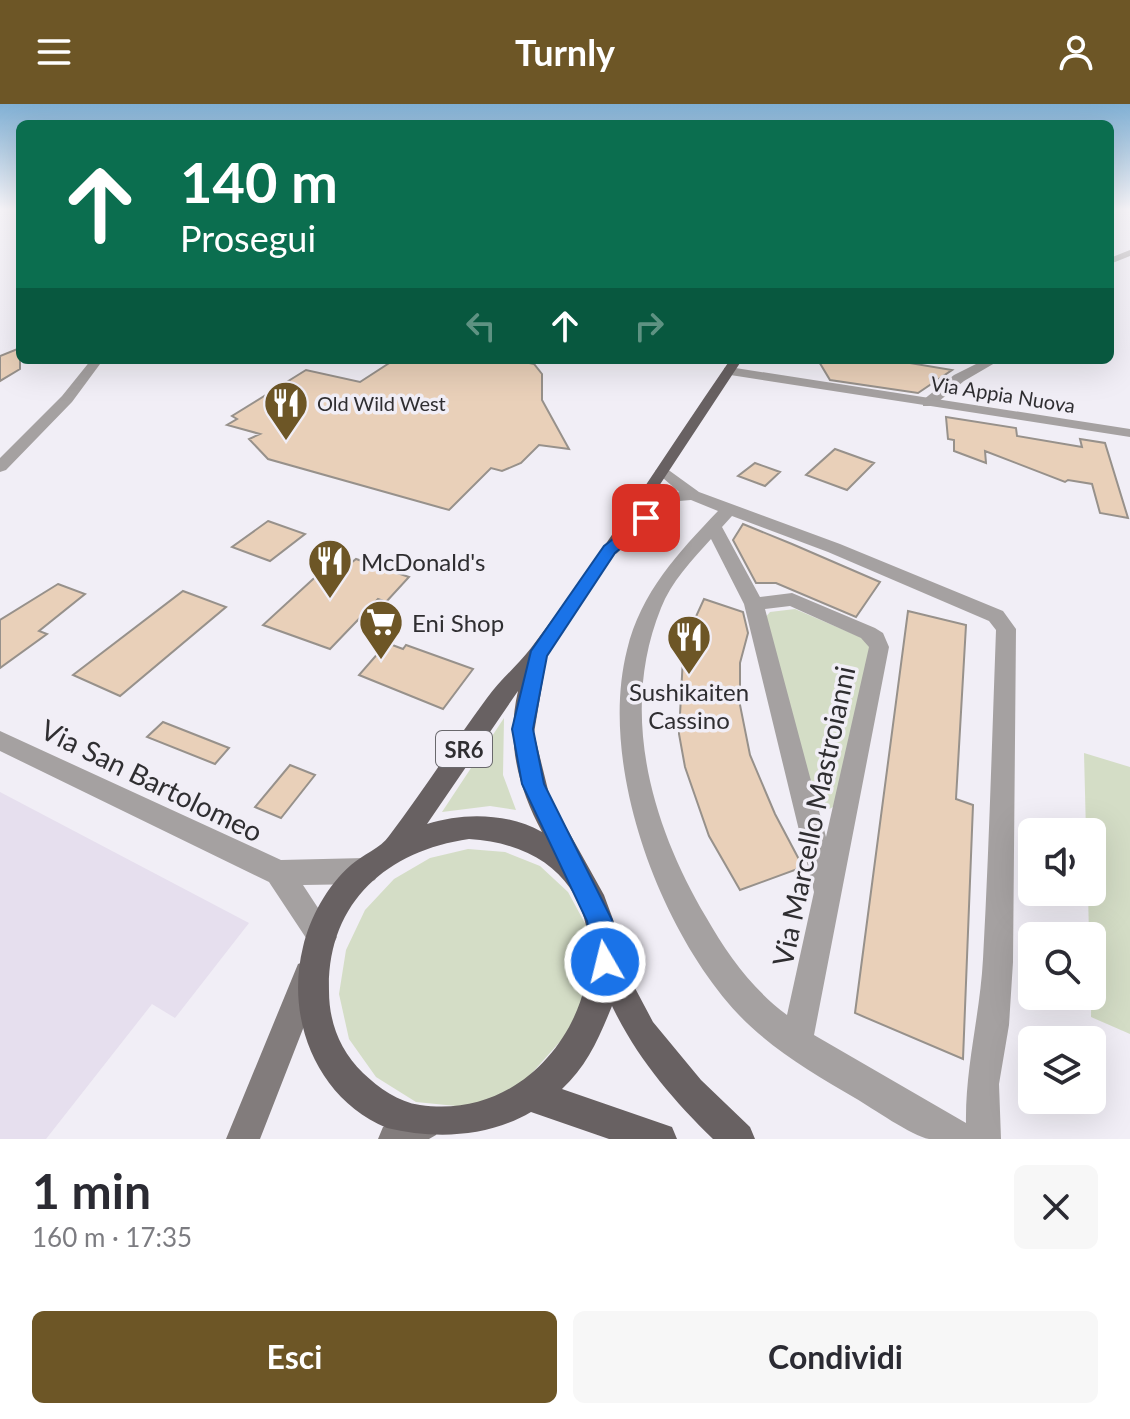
<!DOCTYPE html>
<html lang="it">
<head>
<meta charset="utf-8">
<style>
	:root { --surface:#fff; --page:#f7f7f7; --text:#2b2b33; --muted:#7c7c81; --accent:#6d5626 }
	body { margin:0; font-family:Lato,sans-serif; background:var(--page); color:var(--text); height:100vh; display:flex; flex-direction:column; font-size:30px; white-space:nowrap }
	* { box-sizing:border-box; margin:0 }
	p { font-size:26px; color:var(--muted) }
	.icon { flex:none; width:44px; height:44px; fill:none; stroke:currentColor; stroke-width:2; stroke-linecap:round; stroke-linejoin:round }
	.map { position:relative; height:1035px; overflow:hidden }
	.panel { display:flex; flex-direction:column; background:var(--surface); flex:1 }
	.panel>* { flex:none }
	.top-card { position:absolute; left:16px; top:16px; width:1098px; height:244px; border-radius:12px; box-shadow:0 8px 32px #0002; background:#0b6e4f; color:#fff; overflow:hidden }
	.tools { position:absolute; left:1018px; top:714px; display:grid; gap:16px }
	.tools a { display:grid; place-items:center; width:88px; height:88px; border-radius:12px; background:var(--surface); box-shadow:0 8px 32px #0002; font-size:40px }
	.pin { position:absolute; display:grid; place-items:center; width:68px; height:68px; color:#fff; margin:-34px; border-radius:16px; box-shadow:0 4px 12px #0006 }
	.me { position:absolute; width:88px; margin:-44px; rotate:352deg; stroke-linejoin:round; filter:drop-shadow(0 0 6px #0008) }
	.turn { display:flex; align-items:center; gap:28px; height:168px; padding:0 32px; font-size:36px }
	.turn .icon { width:104px; height:104px; stroke-width:2.5 }
	.turn b { display:block; font-size:56px; line-height:68px }
	.lanes { display:flex; align-items:center; height:76px; padding:0 32px; background:#0003; justify-content:center; gap:40px; direction:ltr }
	.lanes .off { opacity:.35 }
	.round { display:grid; place-items:center; flex:none; width:84px; height:84px; border-radius:12px; background:var(--page) }
	.overview { display:flex; align-items:center; justify-content:space-between; height:136px; padding:0 32px }
	h1 { font-size:48px; font-weight:700; line-height:60px }
	.action { display:flex; gap:16px; margin-top:auto; padding:16px 32px }
	.action a { flex:1; height:92px; border-radius:12px; background:var(--accent); color:#fff; font-size:32px; font-weight:700; line-height:92px; text-align:center }
	.action a+a { background:var(--page); color:var(--text) }
	header { display:flex; justify-content:space-between; align-items:center; height:104px; padding:0 32px; background:var(--accent); color:#fff; font-size:36px; font-weight:700 }
	.map>svg:first-child { display:block }
</style>
</head>
<body>
<header><svg class="icon" aria-label="menu" viewBox="0 0 24 24"><path d="M4 6h16M4 12h16M4 18h16"/></svg>Turnly<svg class="icon" aria-label="person" viewBox="0 0 24 24"><circle cx="12" cy="8" r="4"/><path d="M4 21q1-7 8-7t8 7"/></svg></header>
<div class="map">
<svg width="1130" height="1035" viewBox="0 0 1130 1035">
	<rect width="100%" height="100%" fill="#f1eef6"/>
	<path fill="#e6dfee" d="M0,688L249,819L175,914L152,900L46,1035H0Z"/>
	<path fill="#d4ddc6" d="M795,505L865,535L870,541L838,700L826,707L813,701L764,515L770,508Z
		M504,614L503,671L516,706L490,702L442,708Z
		M1084,649L1130,663V930L1091,913L1092,832H1089L1088,788H1092V728H1086Z
		M468,745L505,748L540,762L568,788L587,823L592,867L582,913L515,988L466,1003L416,998L376,973L349,935L339,890L346,846L365,806L394,775L430,754Z"/>
	<path fill="#e9d0b9" stroke="#97918b" stroke-width="2" d="M20,244V265L0,277V252Z
		M394,256H515L534,260L542,270V296L569,345L539,341L521,359L502,367L491,364L449,406L268,355L249,335L260,330L227,321L237,315L232,312L306,266L360,278Z
		M818,256H892L952,266L918,289L830,276Z
		M946,313L1016,324L1017,332L1082,343L1080,335L1105,339L1128,414L1100,409L1092,380L1068,376L1065,378L985,347L986,359L954,347V336L948,335Z
		M835,345L874,359L847,386L806,371Z
		M755,359L780,368L765,382L738,372Z
		M268,417L305,430L270,457L232,443Z
		M743,420L792,440L880,478L856,513L776,479H756L733,436Z
		M335,455L350,460L356,455L409,473L386,498L378,495L330,545L263,521Z
		M58,480L85,490L39,527L47,530L0,564V516Z
		M183,487L226,503L120,592L73,571Z
		M704,495L743,508L748,529L740,559V601L750,651L775,710L803,763L740,786L709,732L685,663L679,630L683,553L688,530Z
		M908,507L966,521L956,695L973,701L963,955L855,909Z
		M387,539L403,545L406,541L473,565L443,605L359,571Z
		M163,618L229,644L215,660L147,633Z
		M290,661L315,671L281,714L255,703Z"/>
	<g fill="none" stroke-linecap="round" stroke-linejoin="round">
		<path fill="#a5a1a1" fill-rule="evenodd" d="M1130,146V152L1110,160V154Z
			M91,256H103L72,298L6,366L0,368V354L62,292Z
			M984,256H1000L964,277L933,302H923V296L954,271Z
			M663,362L699,388L840,440L1003,507L1016,525L1013,858L1009,921L999,980L1001,1035C979,1035 951,1035 929,1035C912,1032 872,1004 855,994C814,970 770,944 738,910C659,825 598,661 627,546C641,488 678,449 718,407L691,396L679,397L616,450H604L601,446L659,395L679,388L655,367ZM732,412L828,448L989,517L996,526C992,636 989,746 983,855C980,911 965,964 966,1019L814,931L889,543L883,529L875,524L792,489L760,493L722,423ZM711,435L744,500L814,788L787,911C752,885 727,850 706,813C651,720 619,608 661,504C671,478 692,456 711,435ZM790,502L861,534L869,543L826,733L765,505Z
			M0,627L281,756L365,754L375,758L379,767L375,776L365,780L303,781L337,833L332,843L322,847L312,843L269,778L0,647Z"/>
		<path fill="#a5a1a1" fill-rule="evenodd" d="M729,263L1130,325V333L724,270V264Z"/>
		<path fill="#827c7c" fill-rule="evenodd" d="M309,856L320,860L324,871L260,1035H226L298,860Z
			M424,1002L436,1007L441,1019L436,1031L429,1035H378L383,1023Z"/>
		<path fill="#686162" fill-rule="evenodd" d="M730,256H742L547,552L534,629L550,694L604,791L614,818L618,852L653,918L701,976L750,1023L755,1035H713C672,995 637,954 612,902C599,934 587,962 562,985L672,1023L677,1035H609L531,1008C487,1034 434,1035 387,1024C317,995 285,915 303,843C310,813 327,782 351,761C362,751 381,744 389,732C423,687 453,640 487,594C500,576 517,562 531,544C601,452 664,352 730,256ZM518,587C506,638 518,683 542,728C508,709 464,708 427,720ZM469,735C672,748 591,1026 420,1001C398,998 379,984 363,969C340,947 329,918 329,887C327,799 386,747 469,735Z"/>
	</g>
	<linearGradient id="sky" x2="0" y2="1"><stop stop-color="#81b0d4"/><stop offset="0.42" stop-color="#f9f7fb"/><stop offset="1" stop-color="#f9f7fb" stop-opacity="0"/></linearGradient>
	<rect width="1130" height="250" fill="url(#sky)"/>
	<path fill="#1a73e8" stroke="#114b97" stroke-width="2" d="M646,410L652,411V418L615,449L547,552L533,625L544,680L612,816L619,858L615,867L605,871L596,867L587,817L522,680L512,625L531,547L604,442Z"/>
	<defs>
		<g id="restaurant-pin" transform="scale(2.3)"><path d="M0 17L-7.5 6A9.5 9.5 0 1 1 7.5 6Z" fill="#6d5626" stroke="#f1eef6"/><path d="M-5-6h1v4h1v-4h1v4h1v-4h1v5L-1.5 .5V6h-2V.5L-5-1ZM5-6V6H3V1.5H1.5Q1.5-4 5-6Z" fill="#fff"/></g>
		<g id="supermarket-pin" transform="scale(2.3)"><path d="M0 17L-7.5 6A9.5 9.5 0 1 1 7.5 6Z" fill="#6d5626" stroke="#f1eef6"/><path d="M-6-5.5h2.5l.6 2H6L4.5 2H-2.5L-4.4-4H-6ZM-1.5 3.2a1.3 1.3 0 1 0 .1 0ZM3 3.2a1.3 1.3 0 1 0 .1 0Z" fill="#fff"/></g>
	</defs>
	<g fill-rule="evenodd">
		<use href="#restaurant-pin" x="286" y="299"/>
		<use href="#restaurant-pin" x="330" y="457"/>
		<use href="#supermarket-pin" x="381" y="518"/>
		<use href="#restaurant-pin" x="689" y="533"/>
	</g>
	<g text-anchor="middle" dominant-baseline="central" stroke-width="7" stroke-linejoin="round" paint-order="stroke">
		<g font-size="20" fill="#2f2e31" stroke="#f1eef6">
			<text transform="translate(1003 290) rotate(9)">Via Appia Nuova</text>
		</g>
		<g font-size="20" fill="#2f2e31" stroke="#f1eef6" text-anchor="start">
			<text x="317" y="299">Old Wild West</text>
		</g>
		<rect fill="#f1eef6" stroke="#69686c" stroke-width="2" x="436" y="627" width="56" height="36" rx="6"/>
		<g font-size="22" font-weight="bold" fill="#2f2e31">
			<text x="464" y="645">SR6</text>
		</g>
		<g font-size="24" fill="#2f2e31" stroke="#f1eef6" text-anchor="start">
			<text x="361" y="457">McDonald's</text>
			<text x="412" y="518">Eni Shop</text>
			<text x="689" y="587" text-anchor="middle">Sushikaiten<tspan x="689" dy="28">Cassino</tspan></text>
		</g>
		<g font-size="28" fill="#2f2e31" stroke="#f1eef6">
			<text transform="translate(152 676) rotate(26)">Via San Bartolomeo</text>
			<text transform="translate(813 712) rotate(-78)">Via Marcello Mastroianni</text>
		</g>
	</g>
</svg>
<div class="tools">
<a><svg class="icon" aria-label="sound" viewBox="0 0 24 24"><path d="M4 9h4l5-4v14l-5-4H4zM17 9q2 3 0 6"/></svg></a>
<a><svg class="icon" aria-label="search" viewBox="0 0 24 24"><circle cx="10" cy="10" r="6"/><path d="M15 15l6 6"/></svg></a>
<a><svg class="icon" aria-label="layers" viewBox="0 0 24 24"><path d="M12 4l9 5-9 5-9-5zM3 14l9 5 9-5"/></svg></a>
</div>
<div class="pin" style="left:646px;top:414px;background:#d93025"><svg class="icon" aria-label="arrive" viewBox="0 0 24 24"><path d="M6 21V4h12l-3 4 3 4H6"/></svg></div>
<svg class="me" style="left:605px;top:858px" viewBox="-20 -20 40 40"><circle r="17" fill="#1a73e8" stroke="#fff" stroke-width="3"/><path d="M0-11L8 9 0 5-8 9z" fill="#fff"/></svg>
<div class="top-card">
<div class="turn"><svg class="icon" aria-label="ahead" viewBox="0 0 24 24"><path d="M12 20V5M6 11l6-6 6 6"/></svg><div><b>140 m</b>Prosegui</div></div>
<div class="lanes"><svg class="icon off" aria-label="left" viewBox="0 0 24 24"><path d="M17 20v-9H6M10 6l-5 5 5 5"/></svg><svg class="icon" aria-label="ahead" viewBox="0 0 24 24"><path d="M12 20V5M6 11l6-6 6 6"/></svg><svg class="icon off" aria-label="right" viewBox="0 0 24 24"><path d="M7 20v-9h11M14 6l5 5-5 5"/></svg></div>
</div>
</div>
<section class="panel">
<div class="overview"><div><h1>1 min</h1><p>160 m · 17:35</p></div><a class="round"><svg class="icon" aria-label="close" viewBox="0 0 24 24"><path d="M6 6l12 12M18 6L6 18"/></svg></a></div>
<div class="action"><a>Esci</a><a>Condividi</a></div>
</section>
</body>
</html>
